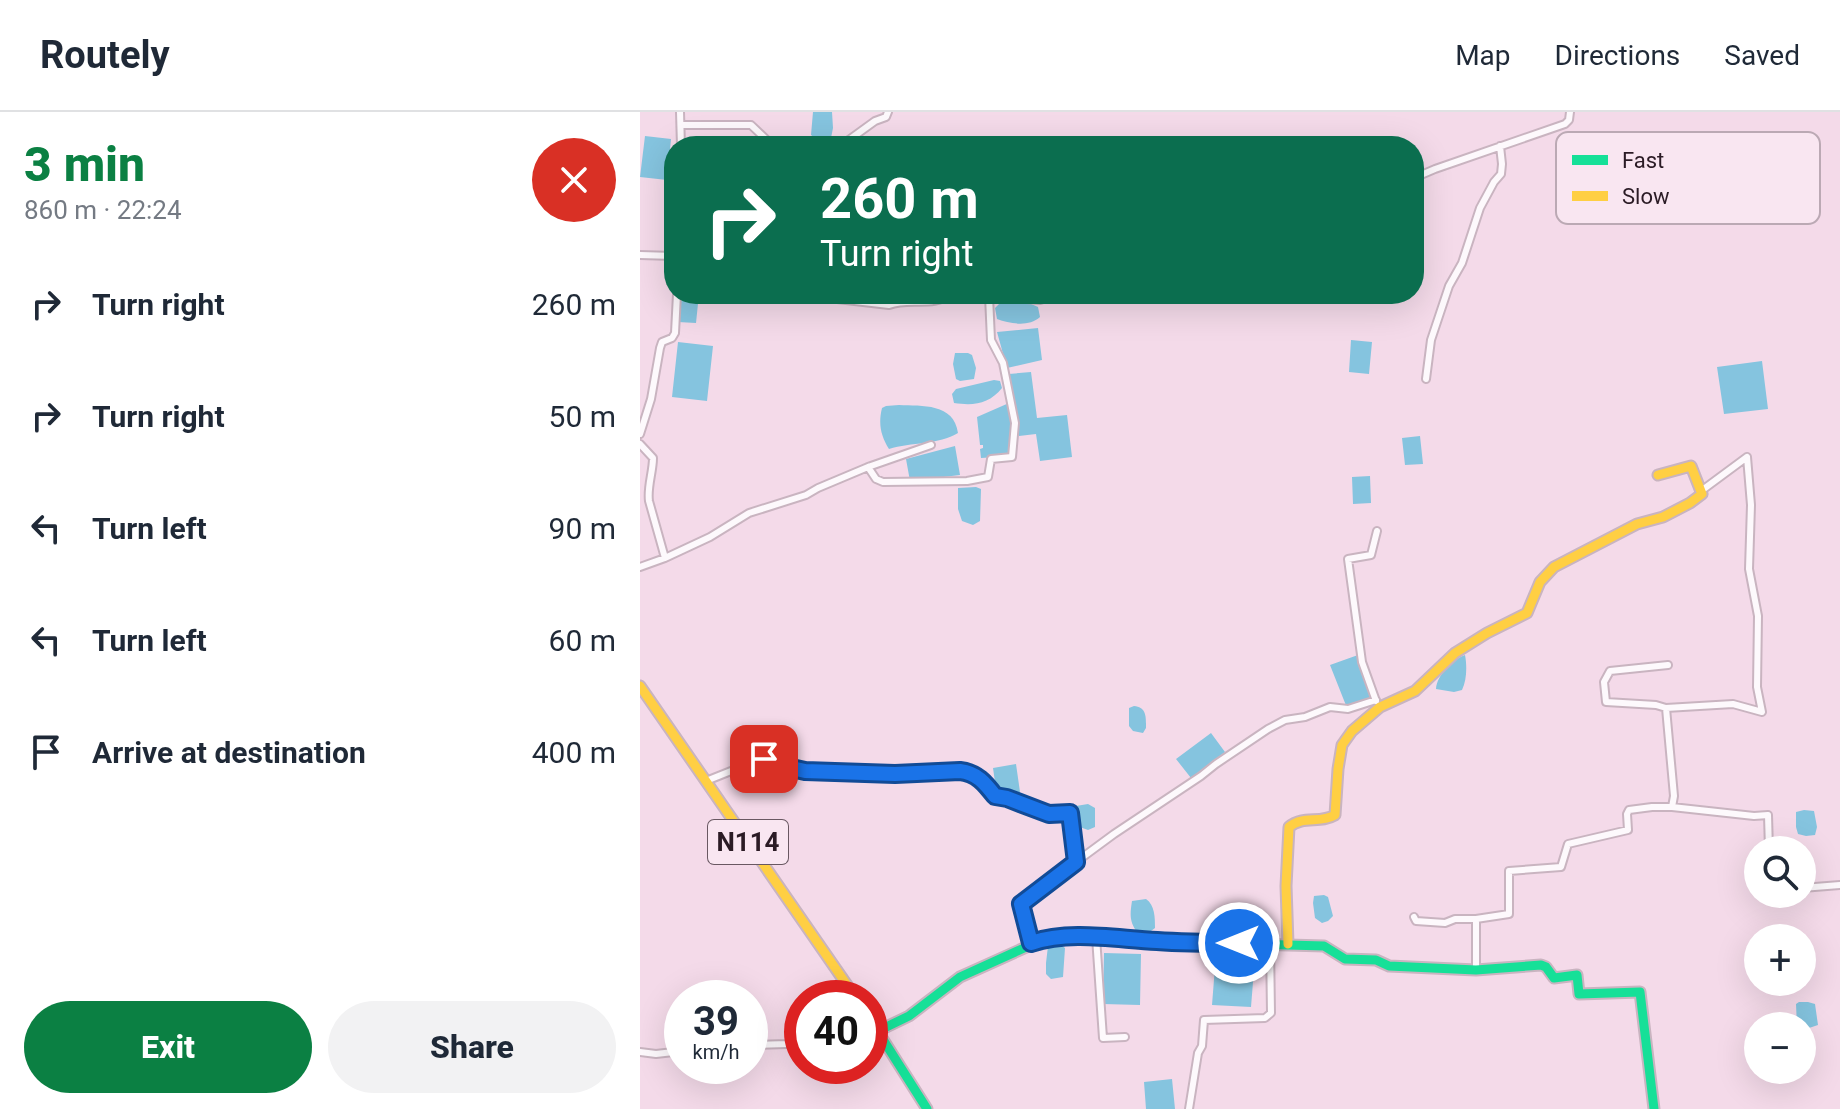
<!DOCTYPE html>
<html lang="en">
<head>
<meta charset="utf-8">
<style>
	:root { --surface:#fff; --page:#f2f2f3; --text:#1f2937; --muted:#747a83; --line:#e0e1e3; --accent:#0b8043 }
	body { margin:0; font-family:Roboto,sans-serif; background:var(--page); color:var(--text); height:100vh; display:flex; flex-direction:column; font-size:30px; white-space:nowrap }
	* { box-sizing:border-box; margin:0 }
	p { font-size:26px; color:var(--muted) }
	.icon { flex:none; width:44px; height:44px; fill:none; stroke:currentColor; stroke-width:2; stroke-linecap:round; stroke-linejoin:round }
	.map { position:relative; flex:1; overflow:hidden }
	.panel { display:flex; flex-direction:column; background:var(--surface); width:640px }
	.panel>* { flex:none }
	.banner { position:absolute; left:24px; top:24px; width:760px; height:168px; border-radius:32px; box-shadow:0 8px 32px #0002; background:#0b6e4f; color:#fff; overflow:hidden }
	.tools { position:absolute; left:1104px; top:724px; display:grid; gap:16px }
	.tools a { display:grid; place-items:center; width:72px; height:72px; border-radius:50%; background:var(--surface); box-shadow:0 8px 32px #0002; font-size:40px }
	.speed { position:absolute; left:24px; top:868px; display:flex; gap:16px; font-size:40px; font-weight:700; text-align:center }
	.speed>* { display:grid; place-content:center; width:104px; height:104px; border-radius:50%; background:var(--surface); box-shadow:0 8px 32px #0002; line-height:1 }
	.speed small { font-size:20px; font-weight:400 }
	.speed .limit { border:12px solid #d22; background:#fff; color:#111 }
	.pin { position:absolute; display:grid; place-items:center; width:68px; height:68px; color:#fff; margin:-34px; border-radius:16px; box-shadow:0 4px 12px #0006 }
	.me { position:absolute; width:88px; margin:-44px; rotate:270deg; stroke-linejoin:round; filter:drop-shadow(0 0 6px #0008) }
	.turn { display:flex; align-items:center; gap:28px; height:168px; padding:0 24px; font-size:36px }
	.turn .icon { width:104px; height:104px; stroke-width:2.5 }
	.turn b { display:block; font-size:56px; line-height:68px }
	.round { display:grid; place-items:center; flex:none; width:84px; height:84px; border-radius:42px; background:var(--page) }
	.head { display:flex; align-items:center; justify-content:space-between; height:136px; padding:0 24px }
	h1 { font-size:48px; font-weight:800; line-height:60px; color:var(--accent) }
	.action { display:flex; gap:16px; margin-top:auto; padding:16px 24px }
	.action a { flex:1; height:92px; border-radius:48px; background:var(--accent); color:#fff; font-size:32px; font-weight:800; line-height:92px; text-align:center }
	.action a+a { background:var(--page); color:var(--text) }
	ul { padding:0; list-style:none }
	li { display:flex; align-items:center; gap:24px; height:112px; padding:0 24px }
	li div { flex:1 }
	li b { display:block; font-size:30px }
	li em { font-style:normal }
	header { display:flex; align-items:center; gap:48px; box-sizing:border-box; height:112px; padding:0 40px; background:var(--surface); border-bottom:2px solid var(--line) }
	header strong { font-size:38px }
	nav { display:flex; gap:44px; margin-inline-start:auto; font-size:28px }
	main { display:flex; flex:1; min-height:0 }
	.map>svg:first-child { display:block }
</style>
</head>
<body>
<header>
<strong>Routely</strong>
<nav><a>Map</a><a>Directions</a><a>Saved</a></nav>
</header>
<main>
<section class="panel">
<div class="head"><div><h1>3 min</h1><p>860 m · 22:24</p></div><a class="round" style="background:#d93025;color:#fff"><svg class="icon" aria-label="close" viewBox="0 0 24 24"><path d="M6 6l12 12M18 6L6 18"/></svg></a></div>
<ul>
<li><svg class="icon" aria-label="right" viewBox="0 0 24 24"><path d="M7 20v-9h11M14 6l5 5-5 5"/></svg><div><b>Turn right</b></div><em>260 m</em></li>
<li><svg class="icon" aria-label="right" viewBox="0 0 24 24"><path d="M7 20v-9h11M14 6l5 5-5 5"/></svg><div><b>Turn right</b></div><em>50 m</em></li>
<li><svg class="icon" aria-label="left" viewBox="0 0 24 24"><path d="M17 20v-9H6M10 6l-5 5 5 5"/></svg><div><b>Turn left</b></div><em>90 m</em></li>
<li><svg class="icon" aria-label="left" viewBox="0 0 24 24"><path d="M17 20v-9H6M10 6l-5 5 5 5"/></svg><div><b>Turn left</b></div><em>60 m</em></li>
<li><svg class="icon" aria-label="arrive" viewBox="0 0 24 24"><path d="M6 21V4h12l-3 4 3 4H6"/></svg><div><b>Arrive at destination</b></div><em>400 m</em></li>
</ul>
<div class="action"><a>Exit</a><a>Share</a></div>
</section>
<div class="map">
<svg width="1200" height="997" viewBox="0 0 1200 997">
	<rect width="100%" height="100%" fill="#f4dae9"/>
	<path fill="#85c4df" d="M173,0H192L193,16L191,26C184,30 177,28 171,23Z
		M5,24L31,27L27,68L0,65Z
		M41,182H59L56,211L38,210Z
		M361,190L389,191L398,195L400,205C389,215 371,212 357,207L355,196Z
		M398,216L402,248L367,256L357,220Z
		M711,228L732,230L729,262L709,260Z
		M38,230L73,234L67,289L32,285Z
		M315,241H328L332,243L336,256L334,267L320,269L316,267L313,252Z
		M1122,249L1128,297L1084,302L1077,255Z
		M391,260L397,306L427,303L432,345L400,349L396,322L379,324L374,288H372L369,262Z
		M354,268L360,269L362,276C349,292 334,294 314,291L312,282L316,277Z
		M369,291L373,310L371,344L341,346L340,337L343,336V333H340L337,305Z
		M259,293C282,294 314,291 318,321C299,333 271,330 249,337C241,324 238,312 242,296L246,294Z
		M780,324L783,352L765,353L762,326Z
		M315,334L320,363L270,369L266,347Z
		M730,364L731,391L713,392L712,365Z
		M336,375L341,377L340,409L333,413L322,409L318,397V376Z
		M718,543L734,586L707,596L690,553Z
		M825,543C827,553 827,568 822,578L814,580L796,577C797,563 812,548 825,543Z
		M494,594C507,595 506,606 506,616L503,621L493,619L489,614V596Z
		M571,621L585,640L551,666L536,647Z
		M376,652L380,680L357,684L353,656Z
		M448,692L455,696V715L448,718L437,714L434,701L436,694Z
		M1164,698L1174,699L1177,715L1175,723L1166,724L1158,722L1156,715V700Z
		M684,783L688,785L693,804L688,809L682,811L675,806L673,791L674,784Z
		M506,787C515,793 515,806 515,816L507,822L498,821C489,810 490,802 492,789Z
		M421,833L425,836L423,865L411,867L406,862V851L408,834Z
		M464,841L501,842L500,893L463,892Z
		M576,842L615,845L611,895L572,893Z
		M1159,890H1168L1175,892L1178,913L1166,917L1162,914H1157L1156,892Z
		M532,967L535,997H506L504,970Z"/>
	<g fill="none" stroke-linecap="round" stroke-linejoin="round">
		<g stroke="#c9b4c0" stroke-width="10">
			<path id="street" d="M40,0L41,34
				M41,13H111L133,34
				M183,34L206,30L235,9L246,5L248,0
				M774,66L795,57L925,12L929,8L930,0
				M0,143L34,144
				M177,182L180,185L249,193C269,185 294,196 310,182
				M349,184L400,188L406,186L408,182
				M786,267L791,228L809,174L822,151L840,96L854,70L861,62L862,52L860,34
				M0,322L11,287L20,236L22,230L32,226L35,221L37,182
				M0,332L13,346C13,360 7,375 9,389L25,446
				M228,355L236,367L243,370L327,369L348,365L351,347L372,345L375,311L363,251L351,228L349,184L343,182
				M1061,379L1107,345
				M0,455L25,446L70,425L109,401L166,383L178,376L228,355L291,333
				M736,589L722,550L708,447L731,443L737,419
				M1026,596L1016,593L966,590L964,570L970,559L1028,553
				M66,669L121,647L165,659L239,662L320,659C337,660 345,671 355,684L367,686L409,702L430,701L436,750L381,792L391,831
				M1032,695L1034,684L1026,596L1093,592L1122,600L1117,575L1118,504L1109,457L1111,393L1107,345
				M436,750L474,722L561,664L576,652L628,617L645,608L665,605L690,595L708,597L736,588
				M1162,776L1200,773
				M774,805L776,809L805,811L815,807H836
				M456,825L463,926L485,925
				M836,858V807L869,802V759L921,755L928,732L988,718L987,702L989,698L1012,695H1032L1114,704L1128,703L1129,738
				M110,933L147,932L162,926
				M0,940L16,942L42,939
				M549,997L558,941L562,934L564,908L625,906L631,901L630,832"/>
		</g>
		<g stroke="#c9b4c0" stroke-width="13">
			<path id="fast" d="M230,907L287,997
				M238,919L269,904L320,865L404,827L456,825L517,829L684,834L705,847L736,848L749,854L836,858L901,853L906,855L914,866L937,863L939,882L1000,880L1014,997"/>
		</g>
		<g stroke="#c9b4c0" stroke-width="13">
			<path id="slow" d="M0,574L216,886
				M648,832L646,774L649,715C663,703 680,712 695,703L698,657L702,633L712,619L740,595L775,579L815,541L847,521L887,501L900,470L914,455L997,412L1023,405L1050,391L1062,382L1051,354L1018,363"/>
		</g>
		<use href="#street" stroke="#fdf9fc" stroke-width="6"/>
		<use href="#fast" stroke="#16e098" stroke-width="9"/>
		<use href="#slow" stroke="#ffcf43" stroke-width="9"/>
	</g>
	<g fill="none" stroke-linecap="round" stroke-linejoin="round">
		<g stroke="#114b97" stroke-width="20">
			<path id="route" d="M124,647L147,655L165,659L255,662L320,659C337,661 345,671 355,684L367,686L409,702L430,701L436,750L381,792L391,831C431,818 475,827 517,829C544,831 572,831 599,831"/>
		</g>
		<use href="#route" stroke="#1a73e8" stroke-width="14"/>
	</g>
	<g text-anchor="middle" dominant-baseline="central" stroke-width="6" stroke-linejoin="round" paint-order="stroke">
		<rect fill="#f9e6f1" stroke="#695862" stroke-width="2" x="68" y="708" width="80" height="44" rx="6"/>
		<g font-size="26" font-weight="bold" fill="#2b1b25">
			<text x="108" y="730">N114</text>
		</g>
	</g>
	<rect x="916" y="20" width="264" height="92" rx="12" fill="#f9e6f1" stroke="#bba9b4" stroke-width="2"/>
	<rect x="932" y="43" width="36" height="10" fill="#16e098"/>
	<rect x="932" y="79" width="36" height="10" fill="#ffcf43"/>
	<g font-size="22" fill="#2b1b25">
		<text x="982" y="56">Fast</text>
		<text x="982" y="92">Slow</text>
	</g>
</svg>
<div class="tools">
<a><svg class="icon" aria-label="search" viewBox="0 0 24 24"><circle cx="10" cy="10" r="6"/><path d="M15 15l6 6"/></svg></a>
<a>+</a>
<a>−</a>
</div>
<div class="speed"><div>39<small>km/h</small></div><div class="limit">40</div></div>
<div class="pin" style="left:124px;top:647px;background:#d93025"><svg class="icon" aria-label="arrive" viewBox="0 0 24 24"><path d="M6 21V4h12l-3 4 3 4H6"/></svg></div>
<svg class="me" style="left:599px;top:831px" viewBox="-20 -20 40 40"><circle r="17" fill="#1a73e8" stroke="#fff" stroke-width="3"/><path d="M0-11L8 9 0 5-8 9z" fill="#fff"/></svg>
<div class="banner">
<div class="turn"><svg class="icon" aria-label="right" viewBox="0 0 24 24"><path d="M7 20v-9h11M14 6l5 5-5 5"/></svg><div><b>260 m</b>Turn right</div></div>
</div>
</div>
</main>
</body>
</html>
